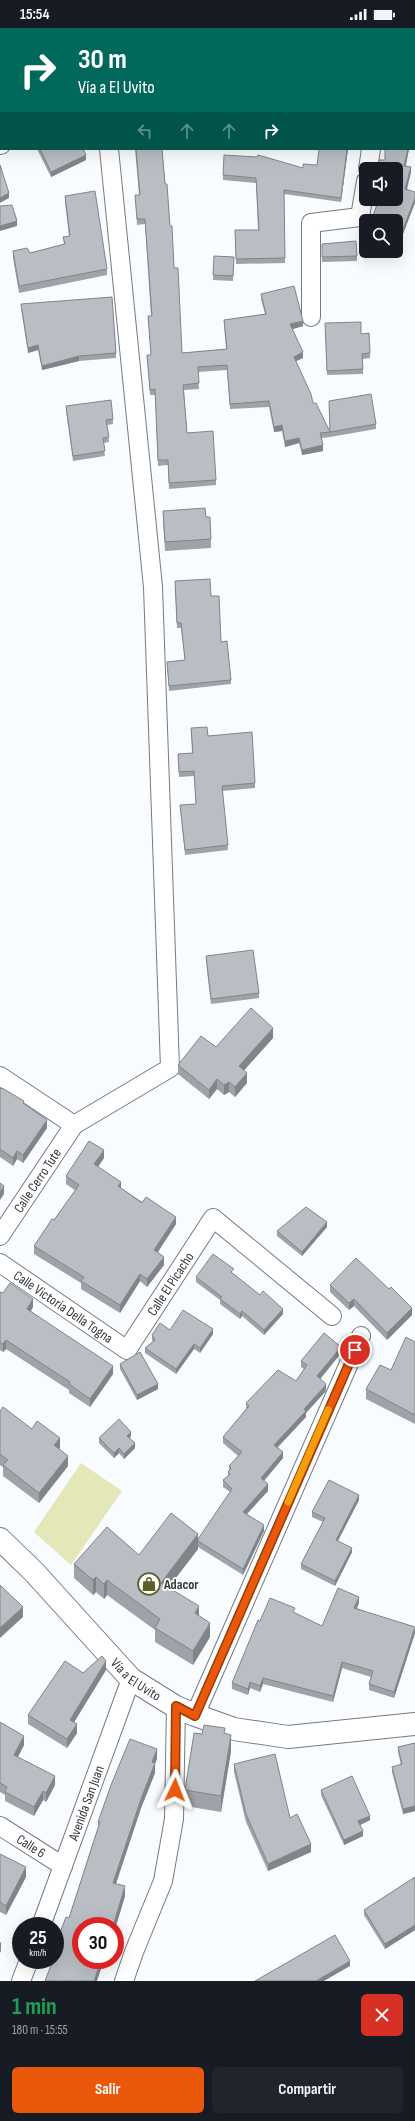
<!DOCTYPE html>
<html lang="es">
<head>
<meta charset="utf-8">
<style>
	:root { --surface:#171b24; --page:#20242c; --text:#f1f3f6; --muted:#9ea1a6; --accent:#ea580c }
	body { margin:0; font-family:"Sofia Sans Condensed",sans-serif; background:var(--page); color:var(--text); height:100vh; display:flex; flex-direction:column; font-size:15px; white-space:nowrap }
	* { box-sizing:border-box; margin:0 }
	p { font-size:13px; color:var(--muted) }
	.icon { flex:none; width:22px; height:22px; fill:none; stroke:currentColor; stroke-width:2; stroke-linecap:round; stroke-linejoin:round }
	.map { position:relative; height:1953px; overflow:hidden }
	.details { display:flex; flex-direction:column; background:var(--surface); flex:1 }
	.details>* { flex:none }
	.guide { position:absolute; left:0px; top:0px; width:415px; height:122px; box-shadow:0 4px 16px #0002; background:#00695c; color:#fff; overflow:hidden }
	.tools { position:absolute; left:359px; top:134px; display:grid; gap:8px }
	.tools a { display:grid; place-items:center; width:44px; height:44px; border-radius:6px; background:var(--surface); box-shadow:0 4px 16px #0002; font-size:20px }
	.speed { position:absolute; left:12px; top:1889px; display:flex; gap:8px; font-size:20px; font-weight:700; text-align:center }
	.speed>* { display:grid; place-content:center; width:52px; height:52px; border-radius:50%; background:var(--surface); box-shadow:0 4px 16px #0002; line-height:1 }
	.speed small { font-size:10px; font-weight:400 }
	.speed .limit { border:6px solid #d22; background:#fff; color:#111 }
	.pin { position:absolute; display:grid; place-items:center; width:34px; height:34px; color:#fff; margin:-17px; border:2px solid #fff; border-radius:50%; box-shadow:0 1px 4px #0007 }
	.me { position:absolute; width:44px; margin:-22px; rotate:2deg; stroke-linejoin:round; filter:drop-shadow(0 0 3px #0008) }
	.turn { display:flex; align-items:center; gap:14px; height:84px; padding:0 12px; font-size:18px }
	.turn .icon { width:52px; height:52px; stroke-width:2.5 }
	.turn b { display:block; font-size:28px; line-height:34px }
	.lanes { display:flex; align-items:center; height:38px; padding:0 12px; background:#0003; justify-content:center; gap:20px; direction:ltr }
	.lanes .off { opacity:.35 }
	.round { display:grid; place-items:center; flex:none; width:42px; height:42px; border-radius:6px; background:var(--page) }
	.overview { display:flex; align-items:center; justify-content:space-between; height:68px; padding:0 12px }
	h1 { font-size:24px; font-weight:700; line-height:30px; color:#1e9e55 }
	.button { display:flex; gap:8px; margin-top:auto; padding:8px 12px }
	.button a { flex:1; height:46px; border-radius:6px; background:var(--accent); color:#fff; font-size:16px; font-weight:700; line-height:46px; text-align:center }
	.button a+a { background:var(--page); color:var(--text) }
	.status { display:flex; justify-content:space-between; align-items:center; height:28px; padding:0 20px; background:var(--surface); direction:ltr }
	.status svg { height:11px; fill:currentColor }
	.map>svg:first-child { display:block }
</style>
</head>
<body>
<div class="status"><b>15:54</b><svg viewBox="0 0 49 12"><path d="M0 12V9h3v3zM5 12V6h3v6zM10 12V3h3v9zM15 12V0h3v12zM26 1h20v11H26zM47 4h2v5h-2z"/></svg></div>
<div class="map">
<svg width="415" height="1953" viewBox="0 0 415 1953">
	<rect width="100%" height="100%" fill="#f9fcfe"/>
	<path fill="#e4e7b8" d="M81,1435L122,1463L71,1537L34,1504Z"/>
	<g fill="none" stroke-linecap="round" stroke-linejoin="round">
		<g stroke="#757a80" stroke-width="20">
			<g id="minor">
				<path d="M191,0V1"/>
				<path d="M366,1L369,0"/>
				<path d="M389,1V0"/>
				<path d="M0,117H1"/>
				<path d="M368,141L371,121"/>
				<path d="M311,289V195L360,189L366,153"/>
				<path d="M0,1048L74,1097"/>
				<path id="s1" d="M0,1208L74,1097L170,1040L153,559L109,121"/>
				<path id="s2" d="M0,1235L127,1322L213,1190L332,1288"/>
				<path d="M195,1687L361,1308"/>
				<path id="s3" d="M0,1798L63,1838"/>
				<path id="s4" d="M41,1898L131,1651"/>
				<path d="M21,1953L29,1932"/>
				<path d="M124,1953L134,1924L163,1853L174,1791L176,1679"/>
			</g>
		</g>
		<g stroke="#757a80" stroke-width="24">
			<g id="tertiary">
				<path id="s5" d="M0,1511L34,1544L131,1651L176,1679L195,1687L234,1701L288,1709L415,1696"/>
			</g>
		</g>
		<use href="#minor" stroke="#fff" stroke-width="18"/>
		<use href="#tertiary" stroke="#fff" stroke-width="22"/>
	</g>
	<path fill="#9ea3a9" d="M216,0H246V1H216Z
		M37,121H83L86,132L51,149Z
		M135,121H162L182,325L226,321L224,297V292L265,286L261,271V266L303,298L292,301L303,330L296,333L313,375L330,404V409L322,410L323,423L302,427L299,415L285,419L282,403L274,404L269,379L230,381L227,342L198,344L199,361L184,362L187,405L216,452V457L169,461L168,437L158,438L155,367H150L147,327H151L148,288H151L145,196L137,197L135,167H139Z
		M348,121L341,174L284,166L285,235L236,236L235,202H258L256,155L223,152V147L303,140L317,137Z
		M385,121H409L406,138L411,144L407,162L400,214L396,212V171Z
		M65,168L107,241V247L19,265L13,230V223L30,225L64,216L63,209L69,208L65,174Z
		M322,216L357,228V233L322,234Z
		M214,228L234,229L233,253L213,252Z
		M21,276L116,325V330L79,333L42,342L38,322L28,325L21,280Z
		M325,295L361,306L370,325V330L363,331V346L327,347Z
		M329,373L376,396V401L330,409Z
		M66,378L113,391V396L107,397L109,414L103,415L105,428L73,433L66,383Z
		M163,483L206,489L211,511V520L165,523L163,493Z
		M175,558L211,568L221,614L231,652V656L169,663L167,634L185,632L181,600H177Z
		M191,700L208,708L255,755V760L222,763L228,822L185,827L180,777L196,776L194,748L179,749L178,726L192,725Z
		M206,928L259,965V970L211,976L206,933Z
		M273,1010L244,1042L247,1055L235,1069L229,1064L224,1067L217,1061L209,1071L178,1046V1037L216,1019Z
		M0,1060L24,1076L47,1100L23,1135L17,1131L13,1138L0,1129Z
		M104,1130L98,1139L121,1160L176,1196L157,1225L164,1237L147,1259L140,1253L120,1285L81,1261V1255L34,1226V1218L76,1163L66,1156V1148Z
		M327,1199L302,1228L277,1208V1203Z
		M234,1246L283,1286L264,1307L242,1288L240,1291L220,1276V1272L196,1254V1249Z
		M330,1257L412,1287L387,1312L354,1278L349,1282L330,1264Z
		M0,1264L33,1279L31,1283L113,1346L90,1379L69,1365V1362L6,1321L3,1324L0,1322Z
		M170,1302L213,1306L200,1325L194,1321L176,1346L145,1325V1320L153,1314L152,1312V1307Z
		M415,1314V1396L366,1371V1361L391,1342Z
		M341,1325L320,1351L326,1362L325,1364L306,1385V1389L278,1419L283,1430L264,1453L268,1463L247,1486L264,1503L243,1547L198,1519V1521L169,1559L199,1588L210,1609L193,1637L155,1614V1602L107,1567L104,1571L96,1564L93,1567L74,1550V1536L139,1527L198,1511L230,1464L223,1459V1452L228,1448V1444L229,1443V1438L238,1428L223,1415V1409L246,1381V1375L296,1353L304,1341L301,1339V1333Z
		M120,1336L158,1361L137,1372L120,1341Z
		M0,1383L32,1401L60,1420L59,1421L68,1438L39,1475L3,1448V1439L0,1437Z
		M131,1408L130,1410L135,1420L124,1431L119,1425L114,1430L99,1415V1410Z
		M359,1472L338,1513L352,1524L335,1558L301,1541V1536L323,1494L312,1489V1484Z
		M359,1575L357,1580L415,1605L394,1670L369,1662V1656L371,1649L342,1640L333,1674L263,1656L260,1664L250,1660L248,1667L232,1661V1655L260,1593L295,1585L322,1598Z
		M106,1642L74,1694L77,1705L67,1720L28,1696V1687L83,1645Z
		M0,1694L24,1717L18,1729L55,1757L46,1774L43,1772L34,1788L5,1773V1767L0,1764Z
		M202,1706H225L231,1723L221,1784L185,1778V1762Z
		M415,1715V1783L403,1786L392,1744V1739L401,1737L398,1724V1719Z
		M157,1731L155,1735V1745L141,1780L116,1856L125,1868L115,1901V1898L59,1914V1907L69,1890L98,1799V1794Z
		M234,1736L290,1790L311,1824L268,1843L246,1794L234,1744Z
		M321,1762L370,1792L360,1797L363,1808L344,1817L321,1767Z
		M0,1826L26,1849L6,1887L0,1884Z
		M415,1849V1902L385,1921L364,1887V1882Z"/>
	<path fill="#818589" d="M127,0H143V1H126Z
		M347,121H348L341,174V170Z
		M408,121H409L404,143V138Z
		M86,127V132L51,149V144Z
		M411,139V144L405,166V161Z
		M9,165V170L0,175V170Z
		M415,170V175L400,214V209Z
		M17,193V198L0,203V198Z
		M303,293V298L290,302V296Z
		M38,317V322L28,325V320Z
		M303,324V330L294,334V329Z
		M79,328V333L42,342V338Z
		M282,397V403L274,404V399Z
		M299,410V415L285,419V413Z
		M323,417V423L302,427V422Z
		M273,1000V1010L239,1048V1038Z
		M247,1045V1055L235,1069V1059Z
		M217,1051V1061L209,1071V1062Z
		M229,1054V1064L224,1067V1057Z
		M47,1092V1100L23,1135V1127Z
		M104,1122V1130L94,1144V1136Z
		M17,1123V1131L13,1138V1130Z
		M121,1154V1162L118,1158Z
		M4,1158V1166L0,1172V1164Z
		M176,1189V1196L154,1230V1222Z
		M327,1194V1199L302,1228V1224Z
		M164,1229V1237L147,1259V1251Z
		M140,1246V1253L120,1285V1277Z
		M33,1271V1279L27,1289V1281Z
		M354,1271V1278L349,1282V1275Z
		M412,1280V1287L387,1312V1305Z
		M283,1281V1286L264,1307V1302Z
		M242,1283V1288L240,1291V1286Z
		M213,1301V1306L200,1325V1320Z
		M6,1312V1321L3,1324V1316Z
		M194,1316V1321L176,1346V1341Z
		M341,1319V1325L317,1355V1348Z
		M113,1338V1346L90,1379V1371Z
		M158,1356V1361L137,1372V1367Z
		M326,1356V1362L325,1364L306,1385V1389L274,1423V1417Z
		M131,1404V1408L127,1412V1408Z
		M60,1410V1420L54,1427V1417Z
		M135,1415V1420L124,1431V1426Z
		M119,1420V1425L114,1430V1425Z
		M283,1424V1430L261,1456V1450Z
		M68,1428V1438L39,1475V1465Z
		M268,1456V1463L243,1490V1484Z
		M359,1467V1472L336,1516V1512Z
		M264,1497V1503L243,1547V1541Z
		M198,1506V1521L161,1569V1555Z
		M352,1520V1524L335,1558V1553Z
		M96,1549V1564L93,1567V1552Z
		M107,1552V1567L104,1571V1556Z
		M359,1569V1575L354,1586V1580Z
		M199,1578V1592L195,1585Z
		M23,1579V1589L0,1610V1600Z
		M210,1595V1609L193,1637V1623Z
		M415,1599V1605L394,1670V1664Z
		M106,1633V1642L70,1701V1692Z
		M342,1634V1640L333,1674V1668Z
		M263,1650V1656L260,1664V1658Z
		M250,1654V1660L248,1667V1661Z
		M77,1696V1705L67,1720V1711Z
		M231,1707V1723L221,1784V1768Z
		M24,1708V1717L14,1736V1727Z
		M157,1721V1731L152,1743V1734Z
		M155,1735V1745L141,1780L113,1864V1855L141,1771Z
		M55,1748V1757L46,1774V1765Z
		M43,1763V1772L34,1788V1779Z
		M415,1778V1783L403,1786V1781Z
		M370,1788V1792L358,1798V1793Z
		M363,1803V1808L344,1817V1812Z
		M311,1816V1824L268,1843V1836Z
		M26,1839V1849L6,1887V1878Z
		M125,1858V1868L115,1901V1898H113Z
		M415,1897V1902L385,1921V1916Z
		M1,1914V1923L0,1925V1915Z
		M101,1932H104L97,1953H94Z
		M350,1933V1938L324,1953H316Z"/>
	<path fill="#b8bec4" stroke="#818589" d="M1,0H24V1H1Z
		M85,0H127L126,1H84Z
		M0,8H1V49H0Z
		M414,25H415V88L414,93Z
		M40,121H83L86,127L51,144Z
		M136,121H162L165,156H167L170,198H172L174,240H178L182,325L227,321L224,292L266,286L261,266L294,258L303,293L290,296L303,324L294,329L311,366L313,375H316L330,404L320,405L323,417L302,422L299,410L285,413L282,397L274,399L269,373L230,376L227,337L198,339L199,355L183,357L187,405L213,403L216,452L169,455L168,432H158L155,361L150,362L147,327H151L148,288H152L145,191H137L135,167H140Z
		M319,121H347L341,170L284,162L285,230L236,231L235,202H259L256,150L223,147L224,127L257,129L258,127L303,140V136L317,137Z
		M385,121H408L404,138L411,139L405,161L415,164V170L400,209L396,207V193H371L379,171H396V141H376L379,132H385Z
		M0,137L9,165L0,170Z
		M95,163L107,241L19,258L13,223L27,220L30,225L65,216L63,209L70,208L65,168Z
		M12,177L17,193L0,198V178Z
		M356,213L357,228L322,229V216Z
		M214,228L234,229L233,248L213,247Z
		M112,269L116,325L79,328L42,338L38,317L28,320L21,276Z
		M361,294V306L369,305L370,325L362,326L363,341L327,343L325,295Z
		M371,366L376,396L330,404L329,373Z
		M111,372L113,391L106,392L109,409L103,410L105,423L73,428L66,378Z
		M205,480L206,489H210L211,511L165,514L163,483Z
		M210,551L211,568H219L221,614L227,613L231,652L169,658L167,634L185,632L181,595H177L175,553Z
		M207,699L208,708L252,704L255,755L222,758L228,817L185,822L180,777L196,776L194,743L179,744L178,726L193,725L191,700Z
		M253,922L259,965L211,971L206,928Z
		M251,980L273,1000L239,1038L247,1045L235,1059L229,1054L224,1057L217,1051L209,1062L178,1037L201,1008L216,1019Z
		M0,1060L2,1061V1060L24,1073L23,1075L47,1092L23,1127L17,1123L13,1130L0,1121Z
		M89,1113L104,1122L94,1136L121,1154L118,1158L142,1175L146,1169L176,1189L154,1222L164,1229L147,1251L140,1246L120,1277L81,1253L84,1249L34,1218L52,1191L54,1192L79,1157L66,1148Z
		M0,1155L4,1158L0,1164Z
		M306,1179L327,1194L302,1224L277,1203Z
		M213,1226L234,1241L231,1244L260,1267L263,1263L283,1281L264,1302L242,1283L240,1286L220,1271L222,1269L196,1249Z
		M356,1230L389,1261L391,1259L412,1280L387,1305L354,1271L349,1275L330,1257Z
		M10,1255L33,1271L27,1281L113,1338L90,1371L69,1356L70,1354L6,1312L3,1316L0,1314V1264L3,1265Z
		M183,1282L213,1301L200,1320L194,1316L176,1341L145,1320L155,1312L152,1307L160,1295L170,1302Z
		M324,1305L341,1319L317,1348L326,1356L325,1358L304,1381L306,1383L274,1417L283,1424L261,1450L268,1456L243,1484L264,1497L243,1541L198,1513V1511L232,1461L223,1452L230,1446L228,1444L231,1440L229,1438L242,1424L223,1409L249,1378L246,1375L278,1342L296,1353L307,1337L301,1333Z
		M406,1309L415,1314V1387L366,1361L380,1337L391,1342Z
		M140,1324L158,1356L137,1367L120,1336Z
		M3,1379L32,1401L37,1393L60,1410L54,1417L68,1428L39,1465L3,1437L8,1432L0,1426V1383Z
		M119,1391L131,1404L127,1408L135,1415L124,1426L119,1420L114,1425L99,1410Z
		M329,1452L359,1467L336,1512L352,1520L335,1553L301,1536L325,1490L312,1484Z
		M171,1485L198,1506L161,1555L199,1578L195,1585L210,1595L193,1623L155,1600L160,1591L107,1552L104,1556L96,1549L93,1552L74,1536L107,1499L139,1527Z
		M0,1557L23,1579L0,1600Z
		M338,1560L359,1569L354,1580L415,1599L394,1664L369,1656L373,1643L342,1634L333,1668L263,1650L260,1658L250,1654L248,1661L232,1655L258,1592L260,1593L270,1570L295,1580L293,1584L322,1598Z
		M102,1628L106,1633L70,1692L77,1696L67,1711L28,1687L65,1633L83,1645Z
		M0,1694L24,1708L14,1727L55,1748L46,1765L43,1763L34,1779L5,1764L7,1759L0,1755Z
		M204,1697L225,1700L224,1705L231,1707L221,1768L185,1762L194,1705L202,1706Z
		M130,1711L157,1721L152,1734L155,1735L141,1771L113,1855L125,1858L113,1898H81V1932H101L94,1953H45L53,1932H55V1926L62,1908L59,1907L66,1889L69,1890L100,1794H98L111,1757Z
		M415,1715V1778L403,1781L392,1739L402,1736L398,1719Z
		M275,1726L290,1790L297,1786L311,1816L268,1836L246,1786L234,1736Z
		M352,1748L370,1788L358,1793L363,1803L344,1812L321,1762Z
		M0,1826L26,1839L6,1878L0,1874Z
		M415,1849V1897L385,1916L364,1882Z
		M335,1907L350,1933L316,1953H255Z"/>
	<g fill="none" stroke-linecap="round" stroke-linejoin="round">
		<g stroke="#983908" stroke-width="10">
			<path id="route" d="M175,1762L176,1678L195,1688L355,1322"/>
		</g>
		<use href="#route" stroke="#ea580c" stroke-width="7"/>
		<path stroke="#f59e0b" stroke-width="7" d="M288,1474L328,1382"/>
	</g>
	<defs>
		<g id="shop-ring" transform="scale(1.15)"><circle r="9.5" fill="#fff" stroke="#5c5e2b" stroke-width="1.5"/><path d="M-5-2.5h2.3a2.7 3.5 0 0 1 5.4 0H5L5.5 6h-11ZM-1.5-2.5h3a1.5 2.3 0 0 0-3 0Z" fill="#5c5e2b"/></g>
	</defs>
	<g fill-rule="evenodd">
		<use href="#shop-ring" x="149" y="1556"/>
	</g>
	<g text-anchor="middle" dominant-baseline="central" stroke-width="3.5" stroke-linejoin="round" paint-order="stroke">
		<g font-size="14" fill="#343639" stroke="#fff">
			<text stroke="none"><textPath href="#s1" startOffset="67">Calle Cerro Tute</textPath></text>
			<text stroke="none"><textPath href="#s2" startOffset="233">Calle El Picacho</textPath></text>
			<text stroke="none"><textPath href="#s2" startOffset="77">Calle Victoria Della Togna</textPath></text>
			<text stroke="none"><textPath href="#s5" startOffset="196">Vía a El Uvito</textPath></text>
			<text stroke="none"><textPath href="#s4" startOffset="131">Avenida San Juan</textPath></text>
			<text stroke="none"><textPath href="#s3" startOffset="37">Calle 6</textPath></text>
		</g>
		<g font-size="14" font-weight="bold" fill="#343639" stroke="#fff" text-anchor="start">
			<text x="164" y="1556">Adacor</text>
		</g>
	</g>
</svg>
<div class="tools">
<a><svg class="icon" aria-label="sound" viewBox="0 0 24 24"><path d="M4 9h4l5-4v14l-5-4H4zM17 9q2 3 0 6"/></svg></a>
<a><svg class="icon" aria-label="search" viewBox="0 0 24 24"><circle cx="10" cy="10" r="6"/><path d="M15 15l6 6"/></svg></a>
</div>
<div class="speed"><div>25<small>km/h</small></div><div class="limit">30</div></div>
<div class="pin" style="left:355px;top:1322px;background:#d93025"><svg class="icon" aria-label="arrive" viewBox="0 0 24 24"><path d="M6 21V4h12l-3 4 3 4H6"/></svg></div>
<svg class="me" style="left:175px;top:1762px" viewBox="-20 -20 40 40"><path d="M0-17L14 15 0 8-14 15z" fill="#ea580c" stroke="#fff" stroke-width="4"/></svg>
<div class="guide">
<div class="turn"><svg class="icon" aria-label="right" viewBox="0 0 24 24"><path d="M7 20v-9h11M14 6l5 5-5 5"/></svg><div><b>30 m</b>Vía a El Uvito</div></div>
<div class="lanes"><svg class="icon off" aria-label="left" viewBox="0 0 24 24"><path d="M17 20v-9H6M10 6l-5 5 5 5"/></svg><svg class="icon off" aria-label="ahead" viewBox="0 0 24 24"><path d="M12 20V5M6 11l6-6 6 6"/></svg><svg class="icon off" aria-label="ahead" viewBox="0 0 24 24"><path d="M12 20V5M6 11l6-6 6 6"/></svg><svg class="icon" aria-label="right" viewBox="0 0 24 24"><path d="M7 20v-9h11M14 6l5 5-5 5"/></svg></div>
</div>
</div>
<section class="details">
<div class="overview"><div><h1>1 min</h1><p>180 m · 15:55</p></div><a class="round" style="background:#d93025;color:#fff"><svg class="icon" aria-label="close" viewBox="0 0 24 24"><path d="M6 6l12 12M18 6L6 18"/></svg></a></div>
<div class="button"><a>Salir</a><a>Compartir</a></div>
</section>
</body>
</html>
